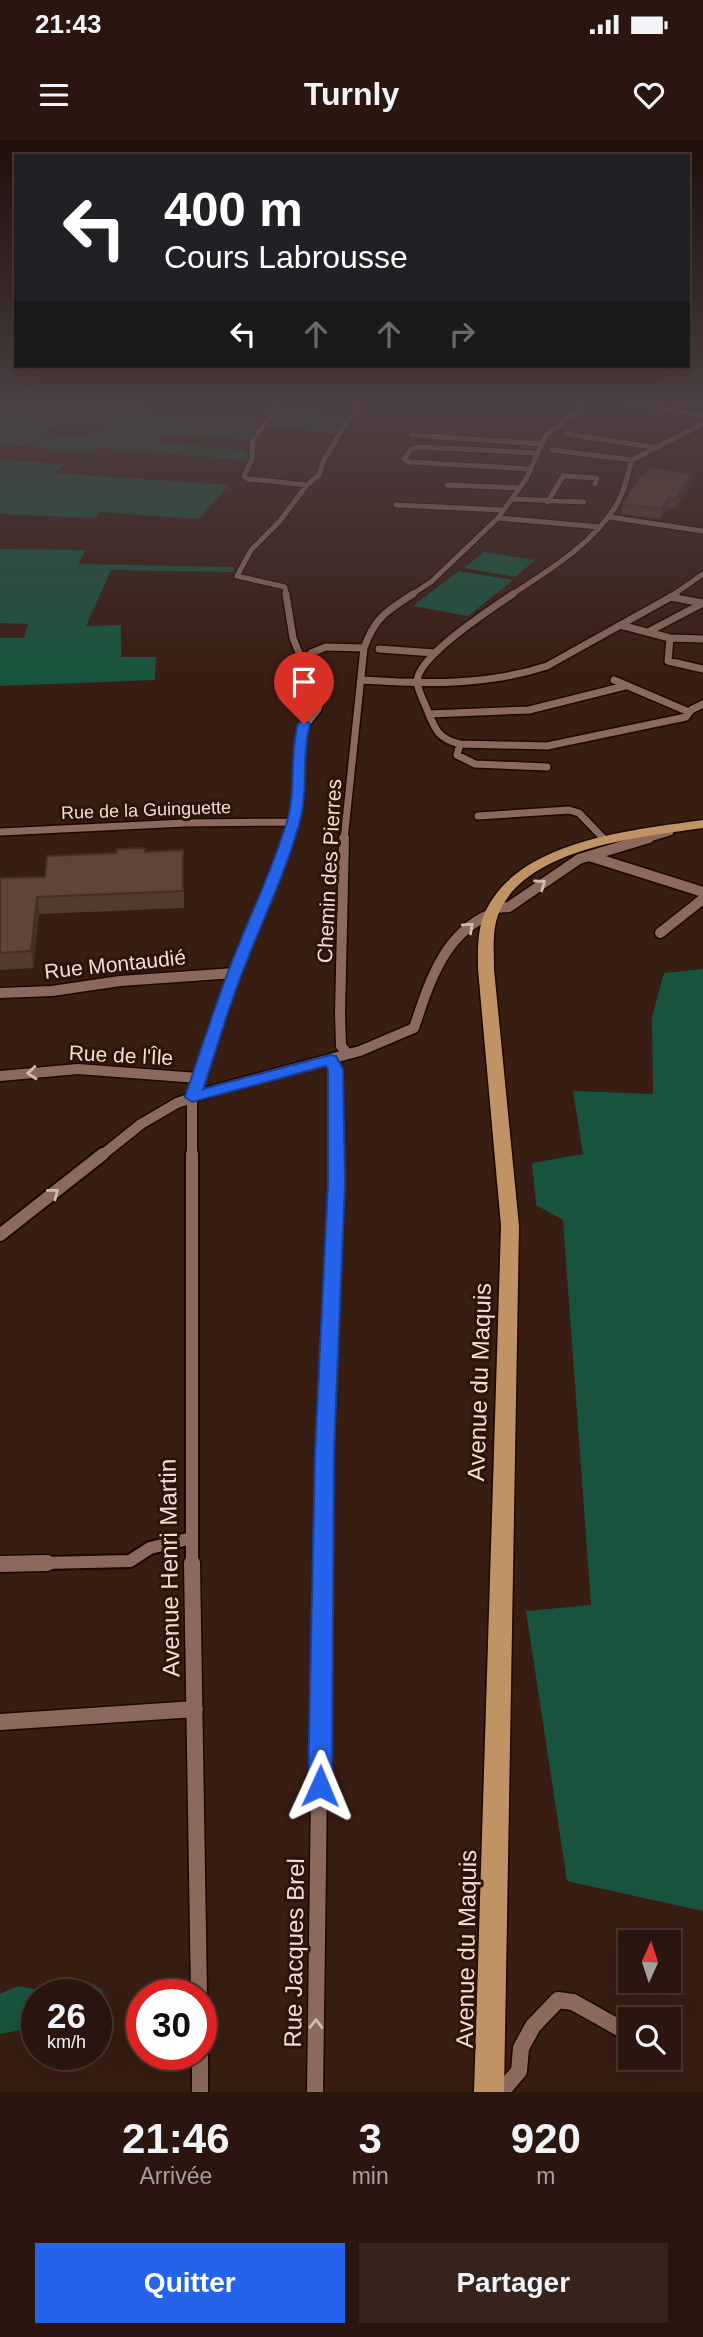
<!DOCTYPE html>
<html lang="fr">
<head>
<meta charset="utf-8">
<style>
	:root { --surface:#2a160e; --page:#36231c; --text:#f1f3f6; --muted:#a59f9e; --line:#46352e; --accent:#2563eb }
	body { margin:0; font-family:Arial,sans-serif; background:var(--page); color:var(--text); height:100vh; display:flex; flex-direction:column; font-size:26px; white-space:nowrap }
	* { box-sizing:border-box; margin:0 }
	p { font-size:23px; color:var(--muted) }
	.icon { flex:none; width:38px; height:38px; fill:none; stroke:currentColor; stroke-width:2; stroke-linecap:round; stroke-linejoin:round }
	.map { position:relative; height:1952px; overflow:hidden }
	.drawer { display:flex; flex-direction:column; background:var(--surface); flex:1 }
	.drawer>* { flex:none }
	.top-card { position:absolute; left:14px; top:14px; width:676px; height:214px; border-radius:0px; box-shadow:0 7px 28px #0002,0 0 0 2px var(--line); background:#202124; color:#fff; overflow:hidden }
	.needle { width:46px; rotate:3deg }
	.fabs { position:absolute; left:618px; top:1790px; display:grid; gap:14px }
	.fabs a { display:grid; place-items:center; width:63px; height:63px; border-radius:0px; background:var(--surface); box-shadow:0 7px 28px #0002,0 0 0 2px var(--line); font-size:35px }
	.speed { position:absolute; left:21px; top:1839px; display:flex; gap:14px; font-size:35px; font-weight:700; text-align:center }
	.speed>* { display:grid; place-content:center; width:91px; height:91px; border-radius:50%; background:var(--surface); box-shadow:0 7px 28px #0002,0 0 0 2px var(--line); line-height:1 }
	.speed small { font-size:18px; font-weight:400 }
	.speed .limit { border:10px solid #d22; background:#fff; color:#111 }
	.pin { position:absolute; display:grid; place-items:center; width:60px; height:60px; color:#fff; margin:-72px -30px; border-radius:50% 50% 50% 0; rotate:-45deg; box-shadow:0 0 7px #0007 }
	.pin .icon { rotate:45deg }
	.me { position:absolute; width:77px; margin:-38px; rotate:1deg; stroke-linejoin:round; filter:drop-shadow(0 0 5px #0008) }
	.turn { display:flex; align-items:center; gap:24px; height:147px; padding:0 35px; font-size:32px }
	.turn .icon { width:91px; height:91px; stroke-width:2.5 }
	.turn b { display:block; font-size:49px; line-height:60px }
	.lanes { display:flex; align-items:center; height:66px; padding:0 35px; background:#0003; justify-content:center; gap:35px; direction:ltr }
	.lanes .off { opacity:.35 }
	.eta { display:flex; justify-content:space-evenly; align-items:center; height:119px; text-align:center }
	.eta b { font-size:42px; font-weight:700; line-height:49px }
	.cta { display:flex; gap:14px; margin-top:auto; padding:14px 35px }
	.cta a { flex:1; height:80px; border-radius:0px; background:var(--accent); color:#fff; font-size:28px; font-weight:700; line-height:80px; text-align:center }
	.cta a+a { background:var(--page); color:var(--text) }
	.status { display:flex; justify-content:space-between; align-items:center; height:49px; padding:0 35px; background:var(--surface); direction:ltr }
	.status svg { height:19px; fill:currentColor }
	header { display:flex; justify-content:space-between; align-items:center; height:91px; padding:0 35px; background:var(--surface); font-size:32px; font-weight:700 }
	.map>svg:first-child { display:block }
</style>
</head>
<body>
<div class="status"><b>21:43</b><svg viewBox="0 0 49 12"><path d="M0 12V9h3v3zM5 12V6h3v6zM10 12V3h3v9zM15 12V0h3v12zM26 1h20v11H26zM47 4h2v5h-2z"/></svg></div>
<header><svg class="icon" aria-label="menu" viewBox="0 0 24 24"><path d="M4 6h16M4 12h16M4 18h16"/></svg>Turnly<svg class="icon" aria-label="heart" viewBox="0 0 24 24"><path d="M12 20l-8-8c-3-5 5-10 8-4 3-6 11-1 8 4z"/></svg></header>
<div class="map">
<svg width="703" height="1952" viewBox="0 0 703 1952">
	<rect width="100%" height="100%" fill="#381d12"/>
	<path fill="#18543d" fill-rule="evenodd" d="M0,265H149L139,273L262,280L250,300L168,294L157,303L244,310L249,317L247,320L98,308L91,313L0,304ZM65,282L104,285L105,286L80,297L41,293Z
		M283,266L344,278L338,294L268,286Z
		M0,320L65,324L53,333L229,345L199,379L100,372L94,378L0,374Z
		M0,409L86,410L78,424L234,427L233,432L111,430L86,486L121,485V517H156L155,540L0,546V498H24L28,484L0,483Z
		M484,412L535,420L515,437L464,428Z
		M459,431L513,440L468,476L413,466Z
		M703,829V1771L567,1741L526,1471L591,1465L563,1080L536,1065L532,1023L583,1014L573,951L653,954L652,876L664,833Z
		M83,1841C102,1845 111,1857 104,1875L96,1876V1855H37V1887L0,1894V1854L18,1846L56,1853Z"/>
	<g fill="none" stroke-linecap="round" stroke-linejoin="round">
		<g stroke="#1e0601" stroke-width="7">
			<path id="street-far4" d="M628,265L703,275
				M277,267L253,300L252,318L244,336L248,339L307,345
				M565,294L653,307
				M411,295L542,304
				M552,310L632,320
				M530,329L410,322L404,319L411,309L420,307L537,313
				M447,345L520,348
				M514,359L584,362
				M548,362L563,336L597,338L595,344
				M396,365L503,370
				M609,377L703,391
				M498,378L600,387
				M286,455L285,447L237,436L251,410L279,382L307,345L319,335L323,322L343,288L361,265
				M411,455L431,442L498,378L526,339L546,295L585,265
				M511,455C548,431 596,402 618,362C625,350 628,333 632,320L703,284
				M673,455L703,434"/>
		</g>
		<g stroke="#1e0601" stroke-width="10">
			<path id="street-far3" d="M286,454L293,498L310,540
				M513,454C491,469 419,515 417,541C417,550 425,563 428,572C436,591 439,599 460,604L547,606L686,577L691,570L703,564
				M670,457L703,463
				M620,485L670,498L703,499
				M648,492L703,463
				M670,498L668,521L703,529
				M379,509L435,513
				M361,540C425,544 486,546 547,526L676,454
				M614,540L689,572
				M429,574L529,570L625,546
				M460,604L457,615L475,624L547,627
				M478,676L569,670L579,673L605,700
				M0,692L185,683L294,682
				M287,700L294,682L301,635V591L318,569L322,555L311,513L326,507L364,508
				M344,700L364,508C375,477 387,471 413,454
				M643,700L670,692L667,689"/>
		</g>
		<g stroke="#1e0601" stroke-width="13">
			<path id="street-far2" d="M344,698L340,873L341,906L347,913
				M589,716L703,752
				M494,768L509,767L579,719L649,698
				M660,793L703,759
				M0,853L52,851L120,841L235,833
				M330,920L335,929L336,1016
				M0,936L78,929L198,938
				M101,1016L141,984L177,963L218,949L360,911L414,888C429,843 444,793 491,774
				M192,1016V957L235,833L288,698"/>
		</g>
		<g stroke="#1e0601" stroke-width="16">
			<path id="street-far1" d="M192,1014V1425
				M0,1095L103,1014
				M0,1424L130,1421L150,1408L192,1398
				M322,1425L336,1014"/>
		</g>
		<g stroke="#1e0601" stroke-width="19">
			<path id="street" d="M192,1423L199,1855
				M0,1424L47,1423
				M0,1582L195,1569
				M200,1914V1952
				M315,1952L322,1423
				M501,1952L519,1931L521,1908L533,1886L558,1860L573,1862L630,1894"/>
		</g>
		<g stroke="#1e0601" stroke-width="3">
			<path id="primary" d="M703,680V688C640,697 525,707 498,775C492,792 494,812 494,829L519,1086L504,1952H474L501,1086L478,829C478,812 477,792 484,775C515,700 633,690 703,680Z"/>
		</g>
		<use href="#street-far4" stroke="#8b6a5d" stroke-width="5"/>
		<use href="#street-far3" stroke="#8b6a5d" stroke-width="7"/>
		<use href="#street-far2" stroke="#8b6a5d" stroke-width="10"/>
		<use href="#street-far1" stroke="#8b6a5d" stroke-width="12"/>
		<use href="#street" stroke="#8b6a5d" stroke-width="16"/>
		<use href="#primary" fill="#bf9364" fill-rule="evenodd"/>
	</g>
	<path fill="#533a2f" d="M692,334L691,344L675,368H668L660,379L622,374L623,364Z
		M145,712L184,726V768L39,774L33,828L0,830V738L45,737L116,713Z"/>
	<path fill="#442f26" d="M692,334L691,344L675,368L676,359Z
		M669,358L668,368L660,379L661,369Z
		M37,757L39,774L33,828L31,811Z"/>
	<path fill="#614337" stroke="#442f26" stroke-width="2" d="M649,328L692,334L676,359L669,358L661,369L623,364L641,335H644Z
		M145,708V712L183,710V751L37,757L31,811L0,813V738L45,737L47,716L116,713L117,709Z"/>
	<defs><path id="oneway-chevron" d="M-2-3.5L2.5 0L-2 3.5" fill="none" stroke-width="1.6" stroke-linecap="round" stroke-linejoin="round" transform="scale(1.75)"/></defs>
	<g stroke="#d2bab2">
		<use href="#oneway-chevron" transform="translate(541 744) rotate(-35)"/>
		<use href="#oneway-chevron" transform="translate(469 787) rotate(-42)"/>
		<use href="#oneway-chevron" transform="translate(32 933) rotate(175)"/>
		<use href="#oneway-chevron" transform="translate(54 1053) rotate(-38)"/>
		<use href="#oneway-chevron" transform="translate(316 1884) rotate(-89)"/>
	</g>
	<linearGradient id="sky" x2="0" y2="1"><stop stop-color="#1f100a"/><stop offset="0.49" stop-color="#4d4044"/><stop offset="1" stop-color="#4d4044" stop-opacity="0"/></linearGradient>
	<rect width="703" height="539" fill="url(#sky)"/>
	<path fill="#2563eb" stroke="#184099" stroke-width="2" d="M304,580L310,584C301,615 309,651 299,684C285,735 261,783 242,833C227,871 216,911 203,949L330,915L336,916L343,929L345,1043L334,1312L332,1646L328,1654L320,1657L311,1654L308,1646L315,1312L328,1043V929L326,926L192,962L185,957C199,916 212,875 227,835C246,784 270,736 286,685C297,652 289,615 298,584Z"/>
	<g text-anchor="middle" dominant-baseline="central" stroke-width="6" stroke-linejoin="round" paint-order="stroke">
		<g font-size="18" fill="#f0ddd6" stroke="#2d1309">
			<text transform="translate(146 670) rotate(-2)">Rue de la Guinguette</text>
		</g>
		<g font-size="21" fill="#f0ddd6" stroke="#2d1309">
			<text transform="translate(329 731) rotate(-87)">Chemin des Pierres</text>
			<text transform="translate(115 824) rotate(-6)">Rue Montaudié</text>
			<text transform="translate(121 915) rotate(3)">Rue de l'Île</text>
		</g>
		<g font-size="24" fill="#f0ddd6" stroke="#2d1309">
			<text transform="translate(479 1242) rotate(-88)">Avenue du Maquis</text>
			<text transform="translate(169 1428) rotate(-91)">Avenue Henri Martin</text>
			<text transform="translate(466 1809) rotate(-89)">Avenue du Maquis</text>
			<text transform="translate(294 1813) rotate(-89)">Rue Jacques Brel</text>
		</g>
	</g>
</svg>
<div class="fabs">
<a><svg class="needle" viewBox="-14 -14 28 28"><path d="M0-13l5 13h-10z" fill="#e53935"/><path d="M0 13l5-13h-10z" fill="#a59f9e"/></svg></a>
<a><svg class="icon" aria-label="search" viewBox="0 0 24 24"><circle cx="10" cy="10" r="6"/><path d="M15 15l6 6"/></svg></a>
</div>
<div class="speed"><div>26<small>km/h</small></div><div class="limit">30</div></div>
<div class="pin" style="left:304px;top:584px;background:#d93025"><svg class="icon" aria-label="arrive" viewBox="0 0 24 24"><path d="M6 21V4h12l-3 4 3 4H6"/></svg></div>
<svg class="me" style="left:320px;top:1646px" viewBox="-20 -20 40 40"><path d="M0-17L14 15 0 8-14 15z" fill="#2563eb" stroke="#fff" stroke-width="4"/></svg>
<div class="top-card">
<div class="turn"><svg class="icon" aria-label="left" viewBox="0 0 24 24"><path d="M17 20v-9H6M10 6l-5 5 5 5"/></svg><div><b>400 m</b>Cours Labrousse</div></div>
<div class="lanes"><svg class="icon" aria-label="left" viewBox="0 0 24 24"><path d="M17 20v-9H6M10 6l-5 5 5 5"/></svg><svg class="icon off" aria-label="ahead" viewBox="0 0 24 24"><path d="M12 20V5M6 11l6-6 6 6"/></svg><svg class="icon off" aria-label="ahead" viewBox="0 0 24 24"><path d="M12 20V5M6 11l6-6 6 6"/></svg><svg class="icon off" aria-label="right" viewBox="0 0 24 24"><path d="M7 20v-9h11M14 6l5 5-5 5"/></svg></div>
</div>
</div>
<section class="drawer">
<div class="eta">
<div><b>21:46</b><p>Arrivée</p></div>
<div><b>3</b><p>min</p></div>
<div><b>920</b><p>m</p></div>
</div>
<div class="cta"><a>Quitter</a><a>Partager</a></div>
</section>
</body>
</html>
